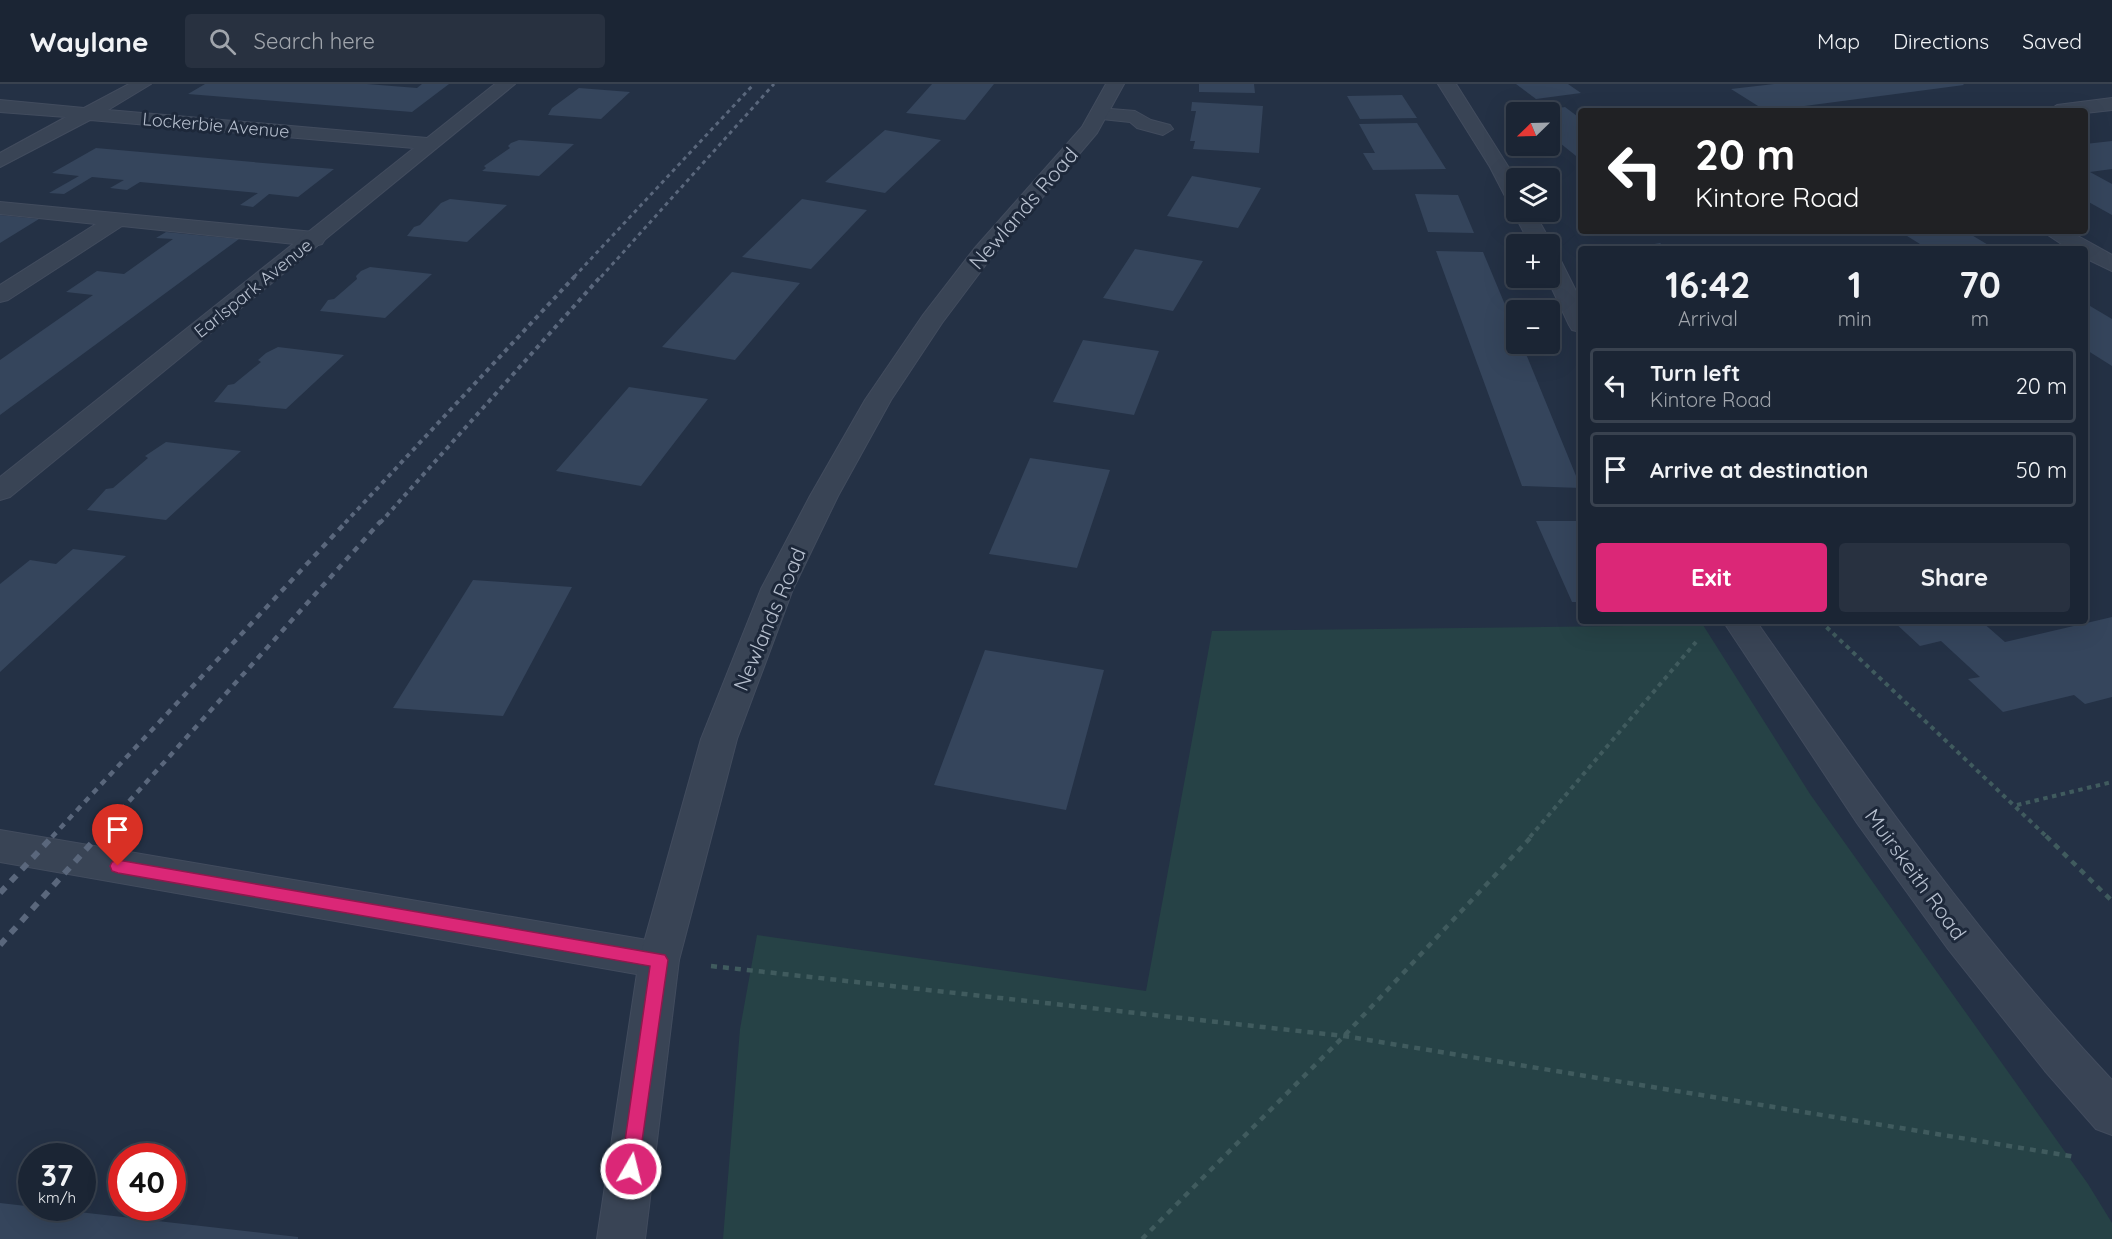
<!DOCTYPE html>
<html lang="en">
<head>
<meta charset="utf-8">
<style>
	:root { --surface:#1b2534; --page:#283140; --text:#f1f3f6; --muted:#a0a5ac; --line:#39424f; --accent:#db2777 }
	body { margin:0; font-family:Quicksand,sans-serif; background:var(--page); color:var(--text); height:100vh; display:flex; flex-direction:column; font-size:22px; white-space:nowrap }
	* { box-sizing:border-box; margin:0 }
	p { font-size:20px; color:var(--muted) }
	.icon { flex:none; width:33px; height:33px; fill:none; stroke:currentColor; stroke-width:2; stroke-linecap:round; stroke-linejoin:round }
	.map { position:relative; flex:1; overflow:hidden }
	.panel { position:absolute; left:1578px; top:162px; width:510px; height:378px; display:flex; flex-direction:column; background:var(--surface); border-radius:6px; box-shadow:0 6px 24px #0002,0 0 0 2px var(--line) }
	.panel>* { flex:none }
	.top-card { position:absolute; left:1578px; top:24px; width:510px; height:126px; border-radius:6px; box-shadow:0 6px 24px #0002,0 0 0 2px var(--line); background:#202124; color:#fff; overflow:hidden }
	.needle { width:39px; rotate:247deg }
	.tools { position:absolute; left:1506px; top:18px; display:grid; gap:12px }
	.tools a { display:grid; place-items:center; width:54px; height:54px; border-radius:6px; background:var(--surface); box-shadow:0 6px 24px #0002,0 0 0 2px var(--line); font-size:30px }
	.speed { position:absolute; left:18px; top:1059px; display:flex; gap:12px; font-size:30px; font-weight:700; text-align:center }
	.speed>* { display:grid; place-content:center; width:78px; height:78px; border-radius:50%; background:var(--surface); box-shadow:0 6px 24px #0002,0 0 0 2px var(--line); line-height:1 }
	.speed small { font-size:15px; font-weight:400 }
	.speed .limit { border:9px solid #d22; background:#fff; color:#111 }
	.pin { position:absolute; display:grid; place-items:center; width:51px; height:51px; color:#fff; margin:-62px -26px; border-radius:50% 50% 50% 0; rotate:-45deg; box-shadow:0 0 6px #0007 }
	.pin .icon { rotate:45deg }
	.me { position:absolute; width:66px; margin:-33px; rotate:8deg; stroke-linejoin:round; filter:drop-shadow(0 0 4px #0008) }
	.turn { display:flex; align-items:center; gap:21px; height:126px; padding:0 18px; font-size:27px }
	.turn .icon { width:78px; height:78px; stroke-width:2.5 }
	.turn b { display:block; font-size:42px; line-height:51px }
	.eta { display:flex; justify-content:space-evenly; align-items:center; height:102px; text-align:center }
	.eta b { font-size:36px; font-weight:700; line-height:42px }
	.cta { display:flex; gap:12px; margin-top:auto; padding:12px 18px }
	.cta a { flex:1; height:69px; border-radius:6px; background:var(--accent); color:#fff; font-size:24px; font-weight:700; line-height:69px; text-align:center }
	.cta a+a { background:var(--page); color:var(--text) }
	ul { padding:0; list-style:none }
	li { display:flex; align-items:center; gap:18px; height:75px; margin:0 12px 9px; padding:0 6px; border:3px solid var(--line); border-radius:6px }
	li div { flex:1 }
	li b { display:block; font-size:22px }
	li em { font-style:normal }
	header { display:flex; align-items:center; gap:36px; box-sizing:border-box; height:84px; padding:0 30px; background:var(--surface); border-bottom:2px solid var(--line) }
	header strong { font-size:28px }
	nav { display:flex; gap:33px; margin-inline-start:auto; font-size:21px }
	.search { width:420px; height:54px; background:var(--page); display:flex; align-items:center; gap:15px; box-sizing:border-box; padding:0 21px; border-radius:6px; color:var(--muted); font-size:22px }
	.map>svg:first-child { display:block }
</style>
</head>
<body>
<header>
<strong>Waylane</strong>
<div class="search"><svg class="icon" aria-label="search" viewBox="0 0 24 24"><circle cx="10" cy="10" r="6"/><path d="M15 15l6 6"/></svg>Search here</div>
<nav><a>Map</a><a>Directions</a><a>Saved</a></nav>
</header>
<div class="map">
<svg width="2112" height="1155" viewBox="0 0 2112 1155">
	<rect width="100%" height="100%" fill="#243145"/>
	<path fill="#264246" d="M1703,541L1810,710L2088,1100L2112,1139V1155H723L740,945L757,851L1146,907L1212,547Z"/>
	<path fill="#35455c" d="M205,0H367L417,4L422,0H449L412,28L188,10Z
		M932,0H994L965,36L906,29Z
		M1199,0H1254L1255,9L1199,8Z
		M1516,0H1568L1581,9L1536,15Z
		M1774,0H1963L1964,1L1766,27L1731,5Z
		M579,4L630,8L601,35L548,31L552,24Z
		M1402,11L1417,34L1360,35L1347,12Z
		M1192,18L1263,22L1259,69L1193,65L1195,57H1190L1196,27H1191Z
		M1565,23L1581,35V76L1550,51V28H1533Z
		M1417,39L1446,85L1373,86L1363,69H1375L1359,40Z
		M885,46L941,56L885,109L825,98Z
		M519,56L574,60L539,92L482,87L486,84L484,82L510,64L508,62L511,59Z
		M2112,57V85L2090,88L2112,100V131L2085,116V60Z
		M96,64L263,79L334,85L298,113L269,110L253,123L240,121L258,109L140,98L127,106L110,104L124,96L92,93L64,110L49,109L79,92L52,89Z
		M1192,92L1261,104L1238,144L1167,132Z
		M1415,110L1458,111L1474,149L1428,148Z
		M450,115L507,121L467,158L407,152L414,143L420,141L441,119Z
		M802,115L867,126L811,185L742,173Z
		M0,131L39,135L0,159Z
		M1899,147H1965L1995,165H1928Z
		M166,148L239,155L0,331V276L93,211L66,208L97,187L124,190L173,155L156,154Z
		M1660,159L1667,165H1632V164Z
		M1135,165L1203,177L1173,227L1103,214Z
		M1436,167L1483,168L1516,247V260H1522L1581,404L1522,402Z
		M370,183L432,190L385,234L320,227L328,216L334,215L357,195L356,192L361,187Z
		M732,188L800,199L735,276L662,263Z
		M2085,219L2112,235V282L2085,265Z
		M1083,256L1159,267L1134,331L1053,318Z
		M278,263L344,271L286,325L214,318L228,301L234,300L261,278L258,276L266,269Z
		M629,303L708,315L641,402L556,387Z
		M166,358L241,367L166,436L87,426L106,405L113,404L148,374L145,372Z
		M1030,374L1110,386L1077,484L989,470Z
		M1536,437H1581V518H1572Z
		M73,465L126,472L0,588V500L30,476L56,480Z
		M473,496L572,503L503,632L393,624Z
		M2112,533V613L2085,620L2074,611L2003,628L1968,595L1980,593L1941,557L1920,562L1893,537H1981L2005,558Z
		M985,566L1104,586L1066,726L934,701Z
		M0,1119L298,1153V1155H0Z"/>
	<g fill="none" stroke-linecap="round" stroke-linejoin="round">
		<g stroke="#424c5e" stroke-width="2">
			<path id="service" d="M1099,24L1135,27L1151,36L1170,41L1173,45L1163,51L1137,44L1130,38L1092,34L1090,30L1092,26Z
				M0,118L314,148L322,150L325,155L322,160L314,162L122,142L8,216L0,218V201L96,140L0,130Z"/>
		</g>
		<g stroke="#424c5e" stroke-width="2">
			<path id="minor" d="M129,0H151L108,26L427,54L495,0H515L10,413L0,416V393L414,64L90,36L0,83V69L66,33L0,28V16L84,24Z
				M1438,0H1456L1516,95V120L1509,118L1506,114L1490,83Z
				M2112,14V26L2085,29L2048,27L2057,21Z
				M1516,123V128H1534L1552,160L1550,164V160H1530L1513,128Z
				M2042,147H2069L2112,171V187L2085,174V165H2069Z
				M1550,170L1558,172L1561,177L1581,217V248L1572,246L1569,241L1547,194H1550Z
				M1723,537H1756C1867,696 1979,855 2112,996V1051L2096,1045L2045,987L1948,865L1857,739Z
				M0,746L659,858L673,863L679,876L673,889L659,894L0,778Z"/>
		</g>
		<g stroke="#424c5e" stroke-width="2">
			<path id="tertiary" d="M1106,0H1124L1097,49L990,175L942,239L891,316L838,412L793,505L737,655L679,876L645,1155H597L639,876L701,655L761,505L810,412L865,316L923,231L974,165L1082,43Z"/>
		</g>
		<path stroke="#405b5e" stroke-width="4" stroke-dasharray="4.5 4.5" stroke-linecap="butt" d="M1820,537L2047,753
			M2017,721L2112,698
			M1530,753L1696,558"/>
		<path stroke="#405b5e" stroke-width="4.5" stroke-dasharray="6 6" stroke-linecap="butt" d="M2046,752L2112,817
			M711,882L1344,952L2076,1073
			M1142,1155L1344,952L1532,752"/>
		<use href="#service" fill="#394455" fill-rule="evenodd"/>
		<use href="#minor" fill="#394455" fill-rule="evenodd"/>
		<use href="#tertiary" fill="#394455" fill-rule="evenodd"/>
		<path stroke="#5a677c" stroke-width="3" stroke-dasharray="4 4" stroke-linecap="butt" d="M574,193L754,0
			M601,193L774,0"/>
		<path stroke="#5a677c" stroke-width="4" stroke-dasharray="4.5 4.5" stroke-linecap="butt" d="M345,439L576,191
			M380,439L602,191"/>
		<path stroke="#5a677c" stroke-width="4.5" stroke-dasharray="6 6" stroke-linecap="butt" d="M52,753L347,437
			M97,753L381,437"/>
		<path stroke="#5a677c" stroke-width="6" stroke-dasharray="8 8" stroke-linecap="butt" d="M0,809L53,752
			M0,861L98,752"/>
	</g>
	<path fill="#db2777" stroke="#8e194d" stroke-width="1.5" d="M118,776L665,871L668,876L637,1092L631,1095L624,1092L621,1085L650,882L118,789L112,787L110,782L112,778Z"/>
	<g text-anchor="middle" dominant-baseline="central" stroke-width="6" stroke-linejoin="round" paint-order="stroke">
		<g font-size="18" fill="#b6bfce" stroke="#1d283a">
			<text transform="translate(216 41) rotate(5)">Lockerbie Avenue</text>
			<text transform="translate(253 204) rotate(-39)">Earlspark Avenue</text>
		</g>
		<g font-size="21" fill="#b6bfce" stroke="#1d283a">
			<text transform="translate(1023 124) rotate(-49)">Newlands Road</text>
			<text transform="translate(769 535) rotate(-67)">Newlands Road</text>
			<text transform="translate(1916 790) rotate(54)">Muirskeith Road</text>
		</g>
	</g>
</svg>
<div class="tools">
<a><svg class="needle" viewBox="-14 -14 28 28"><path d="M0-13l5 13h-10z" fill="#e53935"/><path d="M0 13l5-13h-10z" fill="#a0a5ac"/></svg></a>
<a><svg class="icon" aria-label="layers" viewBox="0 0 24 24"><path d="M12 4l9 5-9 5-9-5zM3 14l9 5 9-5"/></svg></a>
<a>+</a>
<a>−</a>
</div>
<div class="speed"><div>37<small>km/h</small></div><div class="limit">40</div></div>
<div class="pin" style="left:118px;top:782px;background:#d93025"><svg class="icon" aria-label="arrive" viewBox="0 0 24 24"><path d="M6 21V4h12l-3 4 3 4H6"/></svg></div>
<svg class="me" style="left:631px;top:1085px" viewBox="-20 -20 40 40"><circle r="17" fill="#db2777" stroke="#fff" stroke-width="3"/><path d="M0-11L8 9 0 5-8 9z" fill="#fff"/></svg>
<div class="top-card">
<div class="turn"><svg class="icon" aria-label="left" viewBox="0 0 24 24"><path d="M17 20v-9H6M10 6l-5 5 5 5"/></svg><div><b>20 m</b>Kintore Road</div></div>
</div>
<section class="panel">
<div class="eta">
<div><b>16:42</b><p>Arrival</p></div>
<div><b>1</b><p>min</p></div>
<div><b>70</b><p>m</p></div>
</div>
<ul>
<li><svg class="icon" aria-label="left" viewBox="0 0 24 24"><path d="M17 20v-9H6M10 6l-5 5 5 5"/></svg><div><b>Turn left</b><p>Kintore Road</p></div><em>20 m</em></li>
<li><svg class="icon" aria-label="arrive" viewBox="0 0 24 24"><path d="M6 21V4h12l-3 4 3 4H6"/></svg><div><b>Arrive at destination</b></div><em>50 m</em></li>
</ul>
<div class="cta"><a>Exit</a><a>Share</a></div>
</section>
</div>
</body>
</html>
